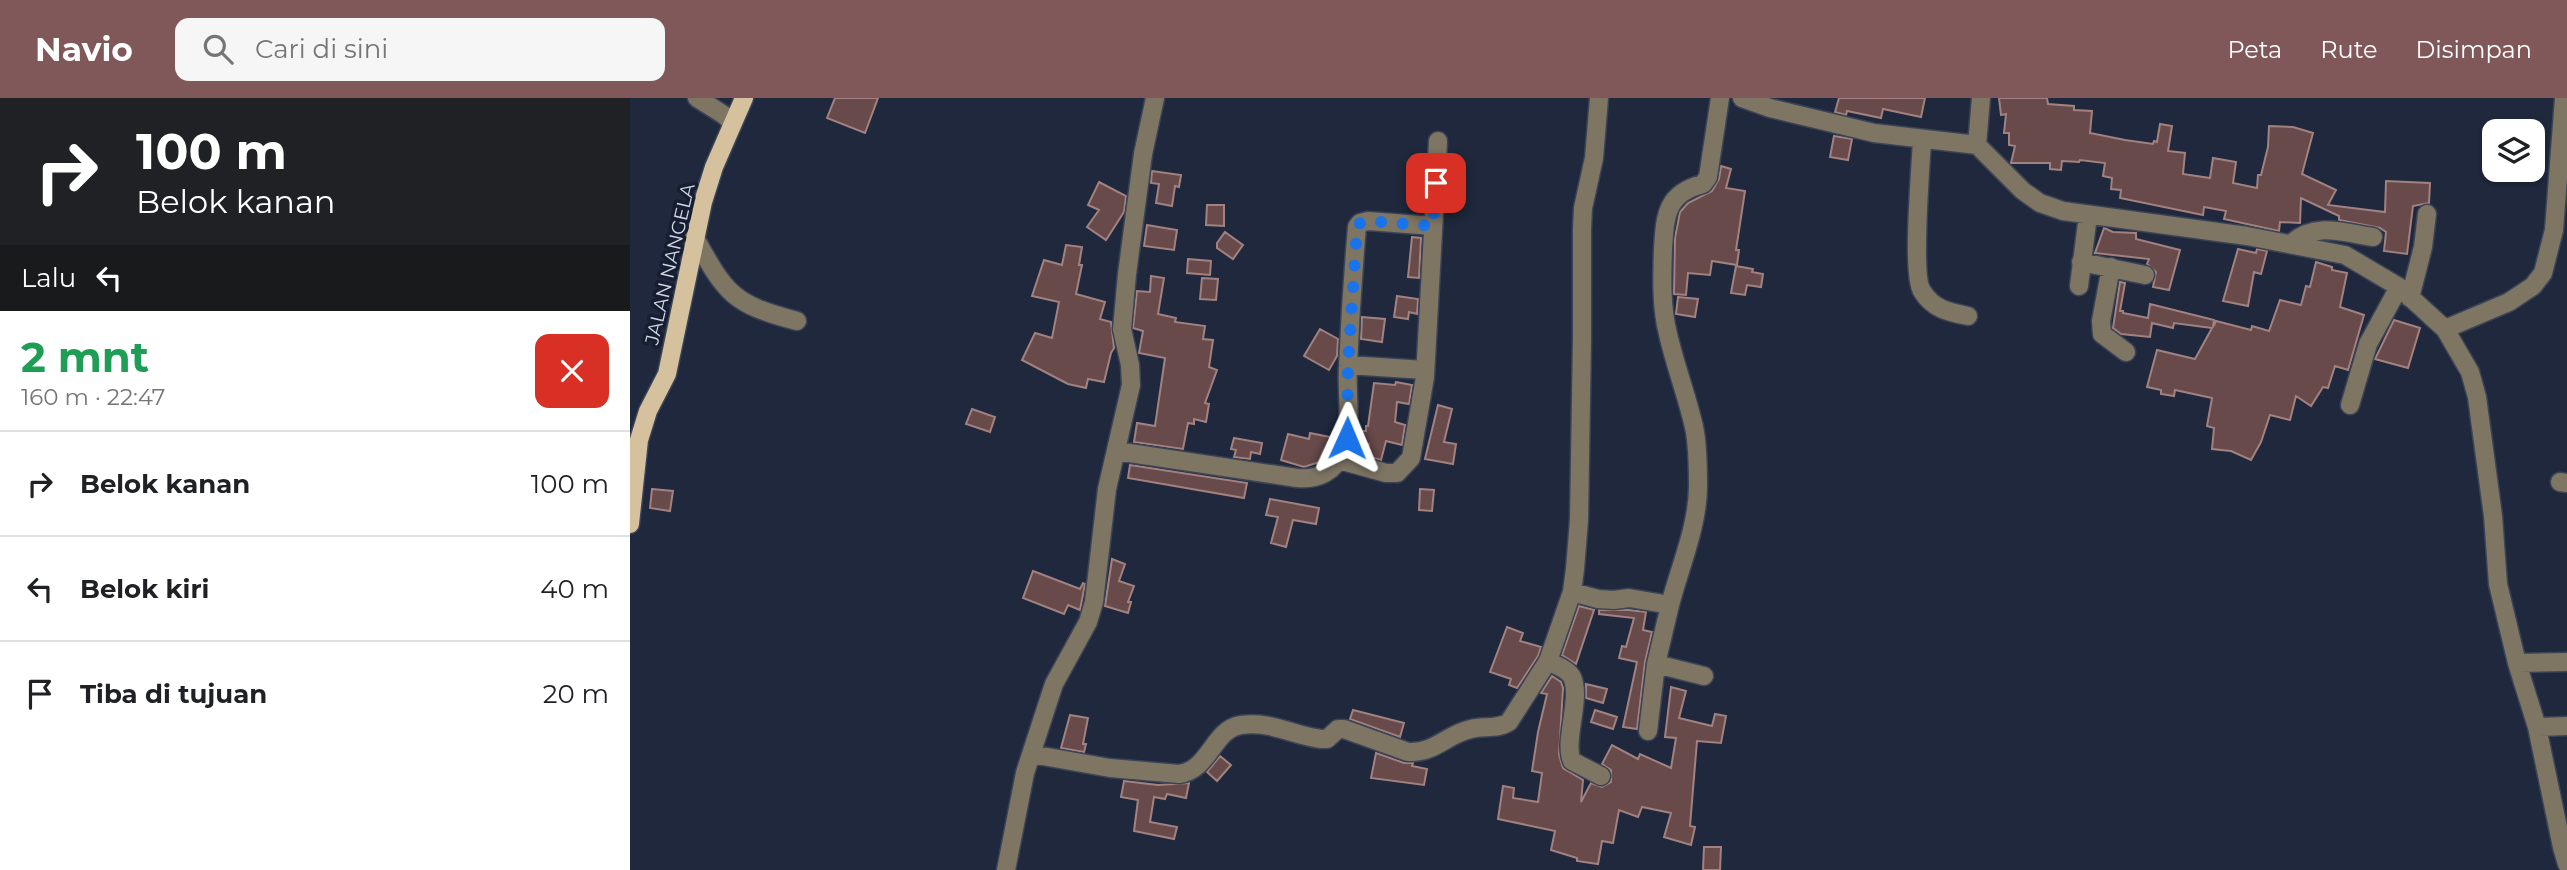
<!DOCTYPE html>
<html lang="id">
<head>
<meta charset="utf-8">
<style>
	:root { --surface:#fff; --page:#f6f6f6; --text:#202124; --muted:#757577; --line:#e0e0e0; --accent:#80585a }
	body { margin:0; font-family:Montserrat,sans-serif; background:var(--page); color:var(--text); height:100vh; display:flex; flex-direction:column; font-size:26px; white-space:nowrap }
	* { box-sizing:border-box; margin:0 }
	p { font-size:23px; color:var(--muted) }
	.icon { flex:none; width:38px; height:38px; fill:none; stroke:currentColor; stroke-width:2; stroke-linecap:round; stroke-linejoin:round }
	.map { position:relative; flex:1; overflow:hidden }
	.drawer { display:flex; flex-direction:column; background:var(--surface); width:630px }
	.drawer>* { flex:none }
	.banner { background:#202124; color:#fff; overflow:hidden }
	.controls { position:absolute; left:1852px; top:21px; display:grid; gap:14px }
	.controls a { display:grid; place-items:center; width:63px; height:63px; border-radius:14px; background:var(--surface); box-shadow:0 2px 5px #0004; font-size:35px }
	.pin { position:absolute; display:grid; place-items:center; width:60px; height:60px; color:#fff; margin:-30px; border-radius:14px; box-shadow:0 4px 10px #0006 }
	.me { position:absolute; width:77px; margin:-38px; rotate:1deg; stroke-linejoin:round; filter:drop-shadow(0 0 5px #0008) }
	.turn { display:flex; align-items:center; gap:24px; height:147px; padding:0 21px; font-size:32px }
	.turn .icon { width:91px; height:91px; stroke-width:2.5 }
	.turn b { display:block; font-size:49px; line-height:60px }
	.then { display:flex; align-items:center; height:66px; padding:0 21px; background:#0003; gap:14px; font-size:26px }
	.round { display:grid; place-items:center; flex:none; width:74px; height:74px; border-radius:14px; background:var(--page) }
	.headline { display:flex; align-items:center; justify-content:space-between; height:119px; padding:0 21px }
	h1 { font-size:42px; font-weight:700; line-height:52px; color:#1e9e55 }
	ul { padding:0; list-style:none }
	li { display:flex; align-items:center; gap:21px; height:105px; padding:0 21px; border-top:2px solid var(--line) }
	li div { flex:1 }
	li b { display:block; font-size:26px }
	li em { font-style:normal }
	header { display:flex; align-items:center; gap:42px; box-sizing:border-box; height:98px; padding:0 35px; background:var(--accent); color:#fff }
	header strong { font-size:33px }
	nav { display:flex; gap:38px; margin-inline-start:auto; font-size:24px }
	.search { width:490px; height:63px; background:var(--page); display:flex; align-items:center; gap:18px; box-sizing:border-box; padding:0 24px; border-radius:14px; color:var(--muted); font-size:26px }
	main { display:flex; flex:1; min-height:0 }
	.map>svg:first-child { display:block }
</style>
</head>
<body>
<header>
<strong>Navio</strong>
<div class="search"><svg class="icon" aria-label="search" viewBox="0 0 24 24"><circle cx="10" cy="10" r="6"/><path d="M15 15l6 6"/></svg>Cari di sini</div>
<nav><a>Peta</a><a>Rute</a><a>Disimpan</a></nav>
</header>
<main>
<section class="drawer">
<div class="banner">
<div class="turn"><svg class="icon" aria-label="right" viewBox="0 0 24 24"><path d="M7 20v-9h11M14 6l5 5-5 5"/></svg><div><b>100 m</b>Belok kanan</div></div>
<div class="then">Lalu<svg class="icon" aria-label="left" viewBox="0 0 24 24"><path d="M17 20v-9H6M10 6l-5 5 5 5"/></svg></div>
</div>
<div class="headline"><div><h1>2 mnt</h1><p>160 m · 22:47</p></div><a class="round" style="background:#d93025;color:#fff"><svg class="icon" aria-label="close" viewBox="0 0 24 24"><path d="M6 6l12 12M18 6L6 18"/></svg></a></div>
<ul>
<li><svg class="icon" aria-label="right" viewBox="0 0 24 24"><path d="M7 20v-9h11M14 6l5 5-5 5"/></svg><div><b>Belok kanan</b></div><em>100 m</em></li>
<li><svg class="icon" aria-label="left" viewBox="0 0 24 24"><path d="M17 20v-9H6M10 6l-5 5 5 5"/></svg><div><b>Belok kiri</b></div><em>40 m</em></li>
<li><svg class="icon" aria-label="arrive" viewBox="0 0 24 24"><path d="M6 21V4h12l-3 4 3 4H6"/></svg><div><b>Tiba di tujuan</b></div><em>20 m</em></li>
</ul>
</section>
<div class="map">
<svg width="1937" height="772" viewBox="0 0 1937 772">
	<rect width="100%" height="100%" fill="#1f283c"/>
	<path fill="#674a49" stroke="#a28280" stroke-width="2" d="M205,0H248L235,35L197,20Z
		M1209,0H1295L1291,19L1253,11L1251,20L1217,13L1216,17L1205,14Z
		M1369,0H1417L1418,6L1444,8V12L1462,13L1460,35L1495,42L1523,46L1524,43L1527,44L1530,26L1542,28L1538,53L1555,55L1553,76L1580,80L1583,60L1606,64L1603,85L1627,90L1628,77H1631L1638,49L1639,28L1663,29L1683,35L1672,76L1706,92L1698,107L1755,114L1756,83L1800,85L1799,105L1783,108L1777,156L1754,153L1756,134L1750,130L1709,122V118L1671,100L1670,125L1650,124L1649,133L1594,121L1596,113L1574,109L1573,117L1490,100L1491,92L1481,91L1482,80L1473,78L1475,65L1450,62L1449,64L1432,63L1431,72L1420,71V65H1381L1385,48L1379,47V35H1374L1376,16L1371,17Z
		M1204,38L1222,41L1218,62L1200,59Z
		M1091,68L1101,71L1096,90L1115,93L1106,152H1109L1107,167L1082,163L1080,177L1058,175L1056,197L1044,196L1045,140L1050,114L1058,105L1082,93L1089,81Z
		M522,73L551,77L549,89L545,88L542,108L526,105L529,86L521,85Z
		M469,84L496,98L494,114L476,142L457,129L469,112L458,107Z
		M577,107H594V128L576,127Z
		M517,127L547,132L544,152L514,148Z
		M1474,130L1483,134L1506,135V141L1550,152L1539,192L1523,189L1526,174L1517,166L1519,161L1465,155Z
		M595,134L613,147L603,161L587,150V145Z
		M782,139L791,140L789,180L778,179Z
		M436,147L452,149L449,167H452L446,196L475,204L470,221L481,224L484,250L481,255L474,284L458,281L456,290L438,286L392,262L405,235L422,240L429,204L402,198L414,162L432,167Z
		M1608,151L1626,155L1627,151L1637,153L1631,176L1624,174L1618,208L1593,203Z
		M558,161L581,163L580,177L557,175Z
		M1686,164L1702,169V172L1717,175L1710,209L1734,217L1718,272L1705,268L1698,290L1693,289L1681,308L1666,298L1660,322L1640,317L1631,344L1621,362L1601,353L1582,351L1584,330L1577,328L1582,300L1545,292L1544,298L1531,296V292L1517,289L1527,252L1565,261L1582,230L1544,225L1543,230L1522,225L1520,239L1491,236L1483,230L1490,184L1495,185L1490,213H1493V215L1518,220L1520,206L1584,222L1583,229L1586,223L1621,232L1622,228L1639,233L1650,202L1671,207L1676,188L1680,189Z
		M1106,168L1123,171L1122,174L1133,176L1131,189L1117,187L1115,197L1101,195Z
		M521,178L534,180L528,216L546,220L545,224L575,228L573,241L583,242L579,269L587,272L575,305L579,306L576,324L564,321V326L558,325L553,351L504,344L507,325L525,328L535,260L509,255L513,233L503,230L507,193L520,194Z
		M572,180L588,181L586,202L570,201Z
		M767,198L788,201L787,216L779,214L778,221L764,219Z
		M1048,199L1068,201L1065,219L1046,216Z
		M732,219L755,221L752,244L731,241Z
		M1764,222L1790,230L1778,270L1745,261Z
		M690,231L708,241L707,258L699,272L674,258Z
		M766,284L782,287L779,306L767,304L765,324L775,327L772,347L756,343L751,362L737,358L739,346L731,345L732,333H736V328H738L744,285L765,287Z
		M808,307L822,311L814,344L826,346L823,366L795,361Z
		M342,311L365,319L360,334L336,326Z
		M680,335L705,340L700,355L693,363L674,369L651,362L658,336L679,341Z
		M604,340L632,345L630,356L621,354L620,361L604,359L606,352L601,351Z
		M500,367L617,385L614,400L498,380Z
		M22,391L43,393L40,413L20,410Z
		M790,391L804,392L802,413L789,412Z
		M640,401L689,410L686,426L663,422L656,449L641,445L648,419L636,417Z
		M482,461L495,466L489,483L504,488L498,504H501L498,515L475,508Z
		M403,473L450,491L453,485L455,486L450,512L438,507L434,516L393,500Z
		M949,508L964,512L946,566L932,557Z
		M969,512H999L1016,514L1013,532L1022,534L1015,564L1007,631L993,629L1007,564L989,560L992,548L996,549L1004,520L969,516Z
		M877,529L893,535L890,543L911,549L908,558L887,590L879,587L881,581L860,574Z
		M922,578L931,584L933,590L929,657L933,670L953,682L951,704L961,685L972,689L981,684V672L972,666L982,647L1008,661L1010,656L1041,670L1046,640L1035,639L1041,589L1056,593L1049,620L1082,628L1085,616L1096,618L1091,645L1067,643L1060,728L1065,729L1061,747L1034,739L1041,715L1012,709L1008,719L989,712L983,745L972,743L968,766L947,763V760L921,752L925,733L868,721L873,688L884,690L883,700L908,704L912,675L902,673L908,634L917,596L911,595Z
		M956,586L977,591L973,605L956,600Z
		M723,612L774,625L770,639L720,621Z
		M965,612L987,619L983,631L961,624Z
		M440,617L458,620L453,646H456L454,654L431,650Z
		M746,655L774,665H783L782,668L797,671L794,687L741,680Z
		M590,658L601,667L587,683L577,674Z
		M494,683L528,687L559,685L556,700L537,696L535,701L524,699L520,724L547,729L544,741L504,733L508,702L491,699Z
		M1074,749H1091L1090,772H1073Z"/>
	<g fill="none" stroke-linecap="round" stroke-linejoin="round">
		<g stroke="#3b4457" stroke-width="21">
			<path id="minor" d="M67,0L94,17L103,25
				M1112,0L1140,10L1244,35L1347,47L1393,93L1410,105L1433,113L1617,138L1715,157L1769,189L1815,231L1840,274L1847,299L1863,418L1868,486L1887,565L1907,629L1932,749L1937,766
				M1292,41C1291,68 1281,176 1292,193C1303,211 1318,214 1338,218
				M1347,47L1351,0
				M64,138C96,196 102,206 167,223
				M1661,146C1684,123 1714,135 1743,139
				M1451,164L1515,177
				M1481,169L1471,223L1472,236L1496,254
				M1449,188L1458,117
				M1780,200L1793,149L1797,116
				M1815,231L1879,204L1903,188L1913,175L1924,132L1934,0
				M718,267L795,272
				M1720,307L1738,246L1769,189
				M486,353L667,380C688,382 705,374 713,353C723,328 716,294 718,268C720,222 723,175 727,129L730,125L738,123L803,128
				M709,362L756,375H767L781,360L795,279L808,43
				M1930,384L1937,385
				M942,494L968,501L984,502L999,500L1040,507C1050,468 1068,428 1068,388C1068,369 1068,347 1064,329C1057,298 1045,267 1038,236C1031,209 1032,179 1033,151C1035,118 1036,95 1073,86L1078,79L1090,0
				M918,563C925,567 938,571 942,579C952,600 933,643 942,663L971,678
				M1887,565L1937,564
				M1026,566L1074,578
				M1907,629L1937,628
				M1018,633L1026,566L1040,507
				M401,656L480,670L549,676C580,672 583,631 611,627C642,623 661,637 691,641H697L708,631H714L778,654C806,655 815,637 841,631C853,628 869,631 879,624L918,563L942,494L945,471L949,422L952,241V131L953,110L964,60L969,0
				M376,772L395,675L407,638L424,586L458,524L464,504L477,391L501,287L500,267L492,231L497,176L513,56L525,0"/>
		</g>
		<g stroke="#3b4457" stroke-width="21">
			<path id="major" d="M0,426L9,342L18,313L37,276L73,104L84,69L114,0"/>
		</g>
		<use href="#minor" stroke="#7e7563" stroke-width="18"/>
		<use href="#major" stroke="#d5c19d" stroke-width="18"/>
	</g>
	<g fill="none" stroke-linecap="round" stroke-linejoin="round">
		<path stroke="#1a73e8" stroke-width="12" stroke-dasharray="0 21.6" d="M717,340L718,267L727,129L730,125L738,123L803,128L806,85"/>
	</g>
	<g text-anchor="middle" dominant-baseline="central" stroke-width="7" stroke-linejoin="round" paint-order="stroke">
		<g font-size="19" fill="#d1d7e5" stroke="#161e32">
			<text transform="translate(40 166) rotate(-77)">JALAN NANGELA</text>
		</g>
	</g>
</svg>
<div class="controls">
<a><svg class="icon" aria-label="layers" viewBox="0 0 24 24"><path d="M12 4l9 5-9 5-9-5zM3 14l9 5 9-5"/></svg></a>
</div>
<div class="pin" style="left:806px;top:85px;background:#d93025"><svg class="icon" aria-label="arrive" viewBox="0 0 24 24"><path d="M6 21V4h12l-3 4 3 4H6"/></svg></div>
<svg class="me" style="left:717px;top:340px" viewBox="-20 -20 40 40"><path d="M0-17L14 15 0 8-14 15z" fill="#1a73e8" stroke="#fff" stroke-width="4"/></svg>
</div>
</main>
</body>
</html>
